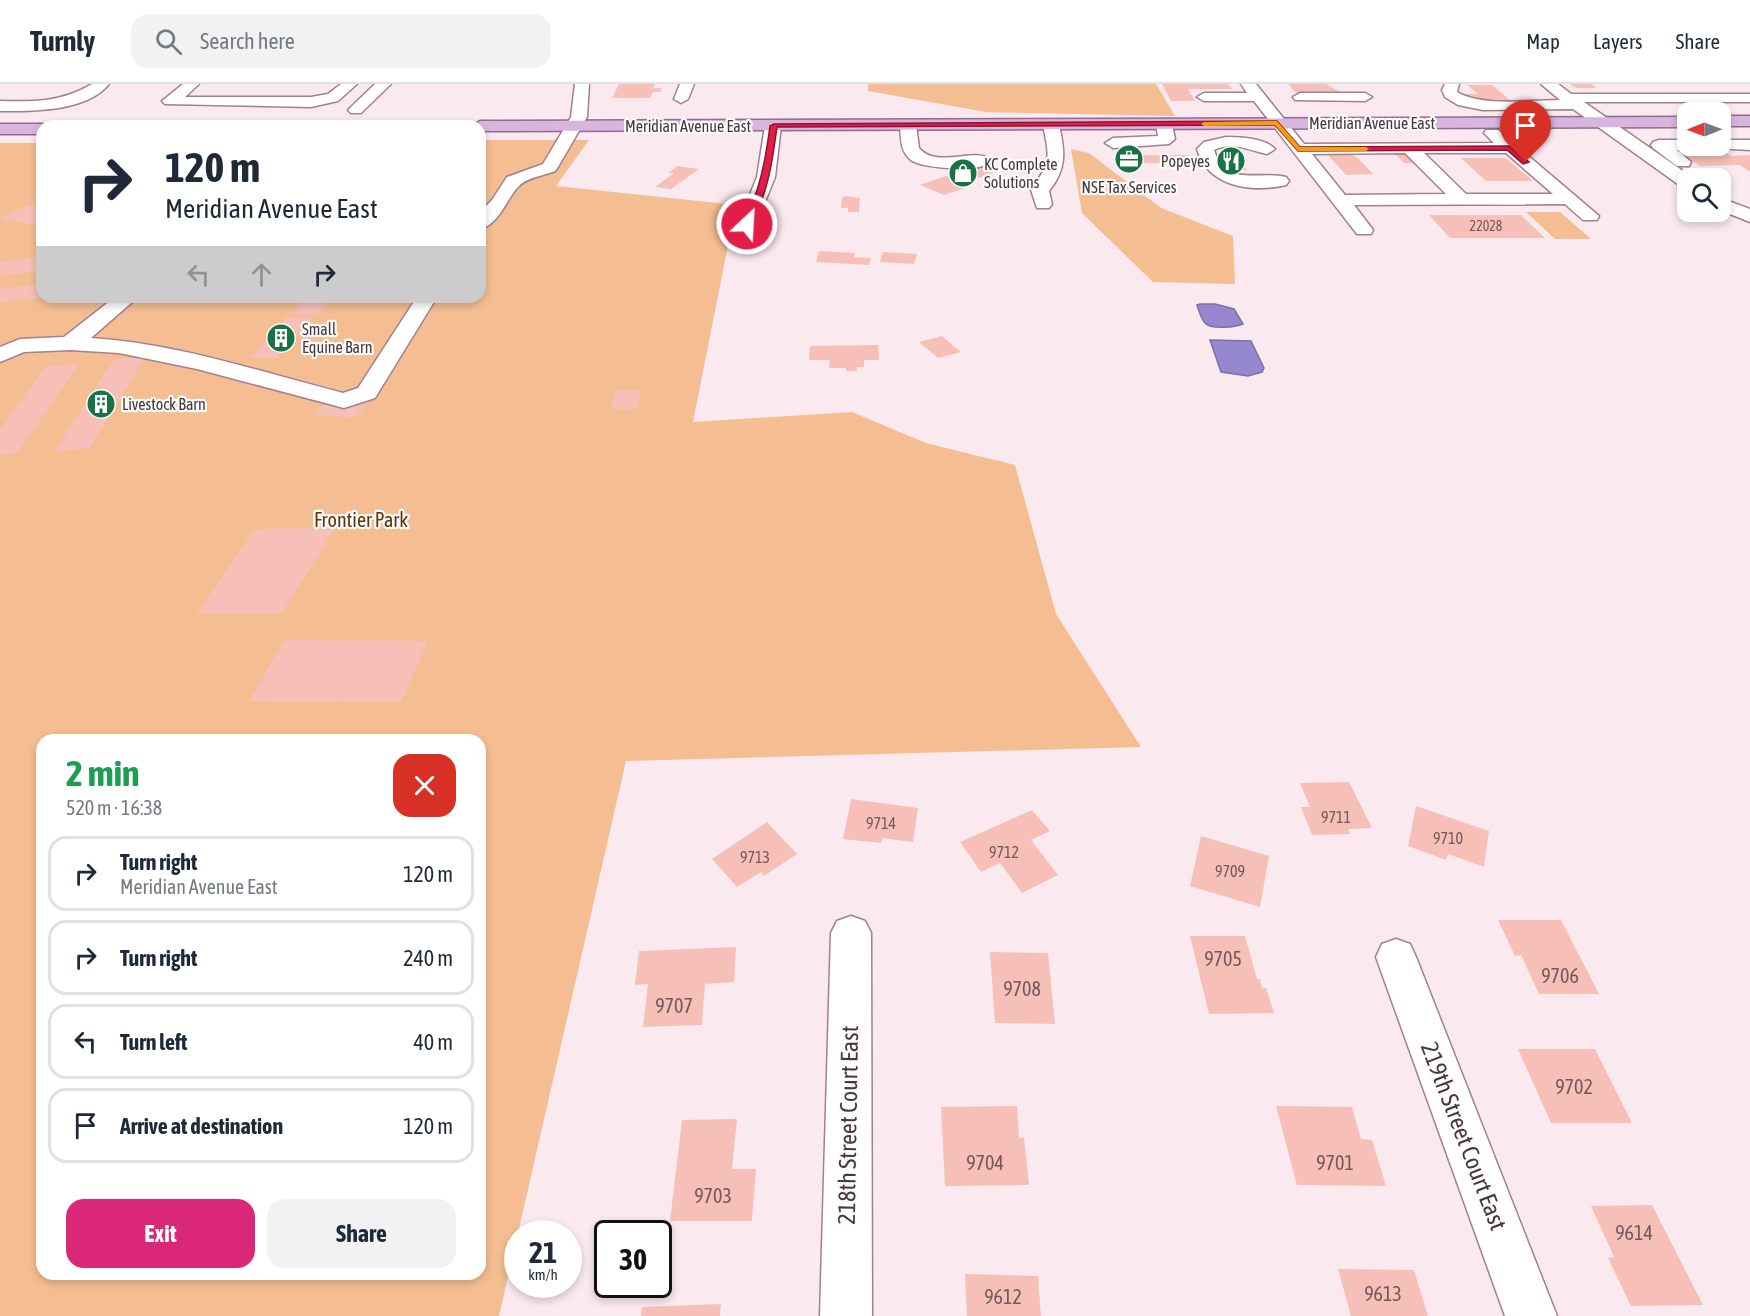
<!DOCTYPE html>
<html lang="en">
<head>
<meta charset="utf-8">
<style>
	:root { --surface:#fff; --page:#f2f2f3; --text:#1f2937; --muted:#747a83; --line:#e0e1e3; --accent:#db2777 }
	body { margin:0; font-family:"Asap Condensed",sans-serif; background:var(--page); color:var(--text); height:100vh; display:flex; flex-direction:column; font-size:22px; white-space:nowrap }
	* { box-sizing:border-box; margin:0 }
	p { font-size:20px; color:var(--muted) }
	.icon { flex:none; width:33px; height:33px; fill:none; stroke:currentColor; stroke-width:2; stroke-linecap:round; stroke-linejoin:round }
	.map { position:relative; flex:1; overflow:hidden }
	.panel { position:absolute; left:36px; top:650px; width:450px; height:546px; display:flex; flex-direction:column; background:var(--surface); border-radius:18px; box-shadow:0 3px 9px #0003 }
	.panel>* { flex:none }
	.top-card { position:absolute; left:36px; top:36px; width:450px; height:183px; border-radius:18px; box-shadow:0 3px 9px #0003; background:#fff; color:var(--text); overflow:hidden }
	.needle { width:39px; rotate:269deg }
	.controls { position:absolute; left:1677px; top:18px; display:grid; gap:12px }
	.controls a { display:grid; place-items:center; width:54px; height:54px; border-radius:12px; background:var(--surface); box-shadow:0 3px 9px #0003; font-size:30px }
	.speed { position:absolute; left:504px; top:1136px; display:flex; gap:12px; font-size:30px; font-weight:700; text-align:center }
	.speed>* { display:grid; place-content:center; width:78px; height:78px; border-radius:50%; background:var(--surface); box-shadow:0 3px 9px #0003; line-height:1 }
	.speed small { font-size:15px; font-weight:400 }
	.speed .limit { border:3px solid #111; border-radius:9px; background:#fff; color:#111 }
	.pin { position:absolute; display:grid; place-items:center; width:51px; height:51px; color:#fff; margin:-62px -26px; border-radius:50% 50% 50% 0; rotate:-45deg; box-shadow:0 0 6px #0007 }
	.pin .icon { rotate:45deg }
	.me { position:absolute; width:66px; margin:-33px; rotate:25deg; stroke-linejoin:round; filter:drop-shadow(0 0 4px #0008) }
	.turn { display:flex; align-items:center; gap:21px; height:126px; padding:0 30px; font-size:27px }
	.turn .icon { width:78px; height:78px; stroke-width:2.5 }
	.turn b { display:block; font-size:42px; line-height:51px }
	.lanes { display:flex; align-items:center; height:57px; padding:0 30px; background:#0003; justify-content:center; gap:30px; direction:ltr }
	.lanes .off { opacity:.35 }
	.round { display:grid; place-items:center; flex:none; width:63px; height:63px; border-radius:18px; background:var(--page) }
	.headline { display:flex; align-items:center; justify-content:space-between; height:102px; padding:0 30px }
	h1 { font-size:36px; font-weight:700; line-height:45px; color:#1e9e55 }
	.button { display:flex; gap:12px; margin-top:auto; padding:12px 30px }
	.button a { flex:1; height:69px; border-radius:18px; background:var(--accent); color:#fff; font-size:24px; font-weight:700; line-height:69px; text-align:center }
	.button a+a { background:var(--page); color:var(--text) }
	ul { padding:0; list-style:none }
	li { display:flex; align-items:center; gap:18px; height:75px; margin:0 12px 9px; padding:0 18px; border:3px solid var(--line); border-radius:18px }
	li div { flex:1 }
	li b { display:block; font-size:22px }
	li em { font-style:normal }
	header { display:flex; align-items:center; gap:36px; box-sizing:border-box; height:84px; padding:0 30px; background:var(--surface); border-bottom:2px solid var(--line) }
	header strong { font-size:28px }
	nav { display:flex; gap:33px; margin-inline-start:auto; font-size:21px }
	.search { width:420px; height:54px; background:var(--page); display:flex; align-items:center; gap:15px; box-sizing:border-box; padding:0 21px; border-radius:18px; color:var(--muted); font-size:22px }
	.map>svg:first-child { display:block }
</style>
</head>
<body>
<header>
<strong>Turnly</strong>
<div class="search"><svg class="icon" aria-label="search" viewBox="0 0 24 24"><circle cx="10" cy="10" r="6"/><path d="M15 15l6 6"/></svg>Search here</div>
<nav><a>Map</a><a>Layers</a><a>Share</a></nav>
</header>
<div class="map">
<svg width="1750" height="1232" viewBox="0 0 1750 1232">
	<rect width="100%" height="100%" fill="#fae9ef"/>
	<path fill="#f4be92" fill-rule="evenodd" d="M868,0H1156L1175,32L986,28L868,7Z
		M480,56H589L556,102L736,121L693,338L852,328L926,359L1015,381L1056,530L1141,663L626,677L499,1232H0V59H42V213H480ZM42,656H480V1190H42Z
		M1071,65L1089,69L1161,124L1233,152L1235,200L1153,198L1082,129Z
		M1526,128H1560L1591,155H1555Z"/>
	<path fill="#9588cf" stroke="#7e70a3" stroke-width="1.5" d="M1200,220H1215L1234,225L1243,240C1236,243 1211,246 1205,239C1201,235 1199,227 1197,221Z
		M1210,256L1251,257L1264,284L1262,288L1248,292L1221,288Z"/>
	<path fill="#f6c0b8" d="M619,0H655L653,4H662L660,8H653L650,14H612Z
		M1162,0H1228L1232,5H1188L1195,17H1171Z
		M1288,0H1326L1342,9L1297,10Z
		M1570,0H1591L1597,4H1576Z
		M1467,1H1492L1510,16L1463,15L1457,10H1478Z
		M1674,65H1720L1731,72L1750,71V88L1740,81L1700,82Z
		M1118,67H1133L1136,71H1188L1192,79H1124Z
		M1218,69H1234L1247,86H1228L1218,73H1220Z
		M1351,70L1358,74L1373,90L1346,91L1328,71Z
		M1395,70H1409L1418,79H1404Z
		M1461,74H1506L1533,97H1486Z
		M677,82L699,85L671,105L655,103L674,89H668Z
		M975,82L993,89L957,101L965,104L944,111L920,101Z
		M845,112L860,114L859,128H848V124H841L842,114Z
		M28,121L42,123V143L0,134Z
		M1429,131H1521L1545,154H1450Z
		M819,167L855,169L854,173L871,174L869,181L816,178Z
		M883,168L917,170L914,180L880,178Z
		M42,172V186L0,192V178Z
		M42,200V214L0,218V205Z
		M306,213H331L317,231L291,230Z
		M287,233L312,234L276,274L251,273Z
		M942,252L961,268L938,274L919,258Z
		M878,261L879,276H864V283H857V287H846V284H829L830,276H809L810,262Z
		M145,273L90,364L54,368L114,275Z
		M79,280L17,369L0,371V346L46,282Z
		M616,306H642L637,325H610Z
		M325,319L365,322L355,334L314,331Z
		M335,444L282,529H197L255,445Z
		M285,556L428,557L401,618L249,617Z
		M1349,698L1372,744L1348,745L1350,750L1312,751L1301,723H1310L1300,699Z
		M851,715L918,724L913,758L882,754L881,759L843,755Z
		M1416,722L1489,747L1484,783L1448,770L1446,776L1408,762Z
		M1032,726L1050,747L1031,756L1058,791L1022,809L1000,779L981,788L960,758Z
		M767,738L797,770L764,792L761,788L737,803L712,775Z
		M1201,752L1269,772L1260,823L1190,802Z
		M1498,836H1561L1599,910H1539L1521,871L1515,872Z
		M1190,852H1245L1257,895H1260L1262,904H1266L1274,929L1209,930Z
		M736,863L734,898L705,900L702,941L643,943L648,900L635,901L639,867Z
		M990,868L1048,869L1055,940L995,939Z
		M1518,965H1595L1632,1039H1551Z
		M1017,1022L1019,1054H1024L1029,1101L945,1102L941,1023Z
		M1276,1022L1352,1023L1361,1055L1372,1056L1386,1102L1297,1101Z
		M737,1035L732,1085H756L752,1137H670L682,1036Z
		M1652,1121L1703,1221L1631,1222L1608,1174L1614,1173L1591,1122Z
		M1338,1185L1414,1186L1428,1232H1351Z
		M965,1190L1038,1192L1041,1232H967Z
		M721,1220L720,1232H641L642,1223Z"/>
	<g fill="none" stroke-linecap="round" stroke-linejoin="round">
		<g stroke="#a57f8c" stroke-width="3">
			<path id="minor" d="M92,0H109C86,28 33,27 0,27V17C34,18 62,18 92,0Z
				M183,0H199L185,13H311L328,10L341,0H357L338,17L311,23L165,20L162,17Z
				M375,0H391L361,29H351L348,26L351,23Z
				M575,0H589L587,33L558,83L555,87C545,91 526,94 519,102C506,115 500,140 480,145V128L492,116L507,93L543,80L571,33Z
				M680,0H694L688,15L681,19L674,15Z
				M1241,0H1256L1304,60L1494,59L1484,49L1486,46H1498L1599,132L1597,136H1583L1565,120L1354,121L1373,146L1371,150H1357L1254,17H1204L1197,13L1204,9H1247ZM1405,69L1446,110L1345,111L1312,70ZM1424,69H1506L1553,110H1466Z
				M1445,0H1459L1457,8C1482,23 1530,16 1560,16L1541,0H1558L1571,10H1750V18H1584L1693,94H1688V104L1682,103L1573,25L1483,26L1458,21L1445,13L1442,6Z
				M1300,9H1365L1372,13L1365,17L1295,16L1293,13Z
				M1164,35L1172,40L1175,55L1169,60L1113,64L1105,59L1113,54L1158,52L1156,40Z
				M908,36L916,41L919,64C937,86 979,61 992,77C983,89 923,85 911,76C900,67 901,54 900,41Z
				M1051,36L1059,41C1065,67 1067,85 1049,107L1052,120L1049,124H1037L1031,106C1051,78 1050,75 1043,41Z
				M773,37L781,42L775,93L756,140L757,160L754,164H740L737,160L738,140L757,93L765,42Z
				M1226,53C1240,53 1265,54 1275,65L1267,70C1250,66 1230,57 1214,66C1226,104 1258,86 1286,93L1289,97L1286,101C1251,109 1208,103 1197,65L1204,58Z
				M1659,56H1688V62H1696L1688,66H1677L1691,78L1689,82H1677L1653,64L1651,61L1653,58Z
				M1720,56H1750V66L1714,64L1712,62H1720Z
				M1720,114L1750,125V138L1720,126Z
				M115,213H138L91,254C176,259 261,288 343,309L358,304L417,213H437L375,314L344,324L197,285L119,269L70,266L24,268L0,278V263L20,255L64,253Z
				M851,832L865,837L871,849L872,1232H820L831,849L837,837Z
				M1396,855L1410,860L1416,873L1557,1232H1505L1376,873L1382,860Z"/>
		</g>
		<g stroke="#946994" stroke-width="3">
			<path id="major" d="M1720,32H1750V42H1720Z
				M1688,33V43L480,47V42H472L480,37Z
				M0,40H42L48,42H42V50H0Z"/>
		</g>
		<use href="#minor" fill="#fff" fill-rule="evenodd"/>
		<use href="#major" fill="#d8b5dc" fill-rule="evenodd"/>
	</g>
	<path fill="#e11d48" stroke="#92132f" stroke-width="1.5" d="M1277,37L1300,63L1509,62L1529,78L1523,80L1507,66L1298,67L1275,41L777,43C772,79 768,110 750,142L743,140C760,106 765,79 770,42L774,40Z"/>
	<path fill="#f59e0b" d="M1277,37L1300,63H1366L1369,65L1366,67H1298L1275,41L1204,42L1201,40L1204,38Z"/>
	<defs>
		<g id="office-disc" transform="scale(1.5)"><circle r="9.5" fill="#197245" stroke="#fbfbfb"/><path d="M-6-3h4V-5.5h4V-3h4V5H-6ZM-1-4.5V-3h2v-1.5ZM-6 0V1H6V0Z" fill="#fff"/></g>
		<g id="restaurant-disc" transform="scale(1.5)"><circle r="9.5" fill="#197245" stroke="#fbfbfb"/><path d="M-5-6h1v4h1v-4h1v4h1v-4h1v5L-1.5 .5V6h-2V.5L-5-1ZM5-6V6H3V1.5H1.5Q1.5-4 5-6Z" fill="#fff"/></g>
		<g id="shop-disc" transform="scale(1.5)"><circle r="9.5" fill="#197245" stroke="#fbfbfb"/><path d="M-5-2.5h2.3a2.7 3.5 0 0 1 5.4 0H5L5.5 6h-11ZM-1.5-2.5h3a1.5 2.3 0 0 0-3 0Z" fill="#fff"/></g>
		<g id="building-disc" transform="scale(1.5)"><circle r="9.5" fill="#197245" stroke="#fbfbfb"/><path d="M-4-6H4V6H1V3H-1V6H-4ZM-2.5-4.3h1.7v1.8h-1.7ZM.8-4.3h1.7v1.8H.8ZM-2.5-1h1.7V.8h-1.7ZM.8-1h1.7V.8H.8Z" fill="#fff"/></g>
	</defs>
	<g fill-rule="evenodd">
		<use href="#office-disc" x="1129" y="75"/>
		<use href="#restaurant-disc" x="1231" y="77"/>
		<use href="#shop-disc" x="963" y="89"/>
		<use href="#building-disc" x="281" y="254"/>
		<use href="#building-disc" x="101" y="320"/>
	</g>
	<g text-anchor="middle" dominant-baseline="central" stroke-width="4.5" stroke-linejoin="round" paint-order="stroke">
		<g font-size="14" fill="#73595b">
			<text x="1486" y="142">22028</text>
		</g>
		<g font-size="16" fill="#47373c" stroke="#fbfbfb">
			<text x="1372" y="39">Meridian Avenue East</text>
			<text x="688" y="42">Meridian Avenue East</text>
		</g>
		<g font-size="16" fill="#47373c" stroke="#fbfbfb" text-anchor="start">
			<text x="1210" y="77" text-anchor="end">Popeyes</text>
			<text x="984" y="80">KC Complete<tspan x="984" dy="18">Solutions</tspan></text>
			<text x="1129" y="103" text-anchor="middle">NSE Tax Services</text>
			<text x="302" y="245">Small<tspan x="302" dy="18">Equine Barn</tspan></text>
			<text x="122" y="320">Livestock Barn</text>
		</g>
		<g font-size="16" fill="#73595b">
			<text x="1336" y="733">9711</text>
			<text x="881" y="739">9714</text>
			<text x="1448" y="754">9710</text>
			<text x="1004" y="768">9712</text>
			<text x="755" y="773">9713</text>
			<text x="1230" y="787">9709</text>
		</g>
		<g font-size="20" fill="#5d3307" stroke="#fbfbfb">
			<text x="361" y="435">Frontier Park</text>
		</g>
		<g font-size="20" fill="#73595b">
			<text x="1223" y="874">9705</text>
			<text x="1560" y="891">9706</text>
			<text x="1022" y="904">9708</text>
			<text x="674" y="921">9707</text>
			<text x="1574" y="1002">9702</text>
			<text x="985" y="1078">9704</text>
			<text x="1335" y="1078">9701</text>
			<text x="713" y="1111">9703</text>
			<text x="1634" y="1148">9614</text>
			<text x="1383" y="1209">9613</text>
			<text x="1003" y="1212">9612</text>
		</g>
		<g font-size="24" fill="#47373c" stroke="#fbfbfb">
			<text transform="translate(848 1041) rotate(-89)">218th Street Court East</text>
			<text transform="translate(1464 1052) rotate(69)">219th Street Court East</text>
		</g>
	</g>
</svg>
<div class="controls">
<a><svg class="needle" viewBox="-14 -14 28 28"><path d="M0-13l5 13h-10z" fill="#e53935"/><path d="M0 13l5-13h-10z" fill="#747a83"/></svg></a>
<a><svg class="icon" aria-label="search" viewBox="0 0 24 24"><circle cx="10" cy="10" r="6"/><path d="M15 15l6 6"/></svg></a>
</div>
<div class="speed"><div>21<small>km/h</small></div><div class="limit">30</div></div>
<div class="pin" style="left:1526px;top:78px;background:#d93025"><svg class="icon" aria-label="arrive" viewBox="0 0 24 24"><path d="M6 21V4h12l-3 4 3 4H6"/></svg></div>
<svg class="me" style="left:747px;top:140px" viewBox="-20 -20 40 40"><circle r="17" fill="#e11d48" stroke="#fff" stroke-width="3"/><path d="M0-11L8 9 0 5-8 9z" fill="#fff"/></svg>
<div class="top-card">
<div class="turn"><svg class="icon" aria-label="right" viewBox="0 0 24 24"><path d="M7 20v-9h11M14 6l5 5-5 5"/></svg><div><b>120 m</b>Meridian Avenue East</div></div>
<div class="lanes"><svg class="icon off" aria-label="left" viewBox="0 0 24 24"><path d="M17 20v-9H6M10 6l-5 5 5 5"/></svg><svg class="icon off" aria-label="ahead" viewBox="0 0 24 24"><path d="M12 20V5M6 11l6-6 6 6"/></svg><svg class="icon" aria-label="right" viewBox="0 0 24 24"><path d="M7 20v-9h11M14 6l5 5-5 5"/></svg></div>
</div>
<section class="panel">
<div class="headline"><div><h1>2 min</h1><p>520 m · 16:38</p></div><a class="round" style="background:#d93025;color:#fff"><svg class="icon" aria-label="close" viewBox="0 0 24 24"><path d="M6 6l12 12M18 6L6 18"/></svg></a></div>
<ul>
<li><svg class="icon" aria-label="right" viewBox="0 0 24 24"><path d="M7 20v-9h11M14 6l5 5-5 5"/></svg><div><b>Turn right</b><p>Meridian Avenue East</p></div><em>120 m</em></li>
<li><svg class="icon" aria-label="right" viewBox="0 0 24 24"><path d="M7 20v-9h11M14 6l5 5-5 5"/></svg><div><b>Turn right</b></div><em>240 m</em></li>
<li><svg class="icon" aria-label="left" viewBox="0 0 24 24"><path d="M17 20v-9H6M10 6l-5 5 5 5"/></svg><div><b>Turn left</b></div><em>40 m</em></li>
<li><svg class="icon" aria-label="arrive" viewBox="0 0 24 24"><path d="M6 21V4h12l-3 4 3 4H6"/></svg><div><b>Arrive at destination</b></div><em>120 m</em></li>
</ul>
<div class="button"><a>Exit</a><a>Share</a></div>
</section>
</div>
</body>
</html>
